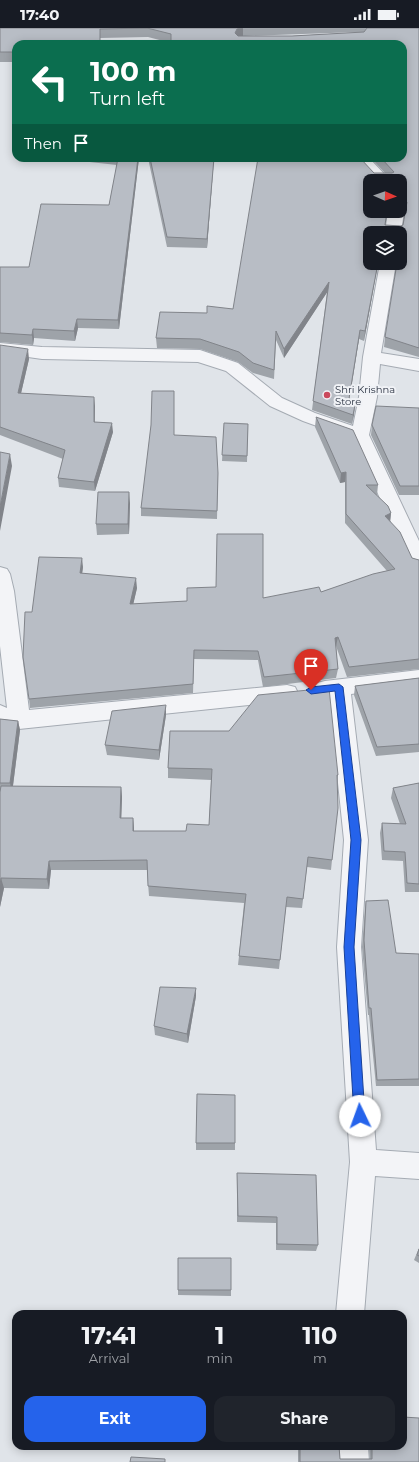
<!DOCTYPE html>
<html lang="en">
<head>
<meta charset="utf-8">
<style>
	:root { --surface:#171b24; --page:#20242c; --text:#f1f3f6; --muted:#9ea1a6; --accent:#2563eb }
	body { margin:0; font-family:Montserrat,sans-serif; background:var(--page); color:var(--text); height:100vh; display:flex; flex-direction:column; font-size:15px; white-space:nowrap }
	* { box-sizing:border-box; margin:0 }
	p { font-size:13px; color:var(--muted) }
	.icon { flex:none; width:22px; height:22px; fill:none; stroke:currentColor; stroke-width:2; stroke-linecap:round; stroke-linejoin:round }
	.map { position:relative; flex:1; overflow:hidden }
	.details { position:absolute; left:12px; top:1282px; width:395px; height:140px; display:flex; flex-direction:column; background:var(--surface); border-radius:12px; box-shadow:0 2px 10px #0003 }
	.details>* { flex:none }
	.banner { position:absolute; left:12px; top:12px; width:395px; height:122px; border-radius:12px; box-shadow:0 2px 10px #0003; background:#0b6e4f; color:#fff; overflow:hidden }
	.needle { width:26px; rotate:92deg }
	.fabs { position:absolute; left:363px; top:146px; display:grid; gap:8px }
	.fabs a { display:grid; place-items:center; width:44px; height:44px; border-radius:8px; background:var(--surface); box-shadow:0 2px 10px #0003; font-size:20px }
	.pin { position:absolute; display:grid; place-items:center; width:34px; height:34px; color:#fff; margin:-41px -17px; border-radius:50% 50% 50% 0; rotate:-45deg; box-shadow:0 0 4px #0007 }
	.pin .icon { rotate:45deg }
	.me { position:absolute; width:44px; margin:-22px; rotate:357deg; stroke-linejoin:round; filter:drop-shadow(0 0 3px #0008) }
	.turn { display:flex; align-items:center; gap:14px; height:84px; padding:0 12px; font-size:18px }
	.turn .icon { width:52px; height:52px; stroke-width:2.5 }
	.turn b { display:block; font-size:28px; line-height:34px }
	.then { display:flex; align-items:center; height:38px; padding:0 12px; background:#0003; gap:8px; font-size:15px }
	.eta { display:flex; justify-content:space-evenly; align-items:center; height:68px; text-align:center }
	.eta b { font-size:24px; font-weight:700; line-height:28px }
	.primary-button { display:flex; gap:8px; margin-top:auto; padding:8px 12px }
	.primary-button a { flex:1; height:46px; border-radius:12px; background:var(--accent); color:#fff; font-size:16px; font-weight:700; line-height:46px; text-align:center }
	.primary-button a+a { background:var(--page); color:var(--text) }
	.status { display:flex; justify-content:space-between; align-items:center; height:28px; padding:0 20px; background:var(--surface); direction:ltr }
	.status svg { height:11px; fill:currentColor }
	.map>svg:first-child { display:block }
</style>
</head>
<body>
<div class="status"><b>17:40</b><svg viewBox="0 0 49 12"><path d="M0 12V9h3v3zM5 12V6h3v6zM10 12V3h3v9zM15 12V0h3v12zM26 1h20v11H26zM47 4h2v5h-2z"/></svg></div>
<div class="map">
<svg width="419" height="1434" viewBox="0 0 419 1434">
	<rect width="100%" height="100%" fill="#e0e4e9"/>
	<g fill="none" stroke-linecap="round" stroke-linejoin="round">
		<g stroke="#a5abb3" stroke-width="2">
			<path id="minor" d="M352,130H369L391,153H374Z
				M400,179L404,183L401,205L400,206V205H385L388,183H400Z
				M380,235H396L381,325L419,331V343L380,336L377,369L369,407L419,513V541L412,539L409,534L353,411L303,393L270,378L226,343L198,334L42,331L0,325V315L42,319L200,322L238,335L282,370L315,385L353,398L359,369L363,329Z
				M0,539L7,541L10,546L14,563L29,682L287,657L295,659L298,665L295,671L287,673L19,701L0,695V677L7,680L0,618Z
				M419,642V658L351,666L368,812L361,919L376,1122L419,1125V1151L375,1148L364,1286H336L350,1134L337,919L344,812L329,669H325L317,667L314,661L317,655L325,653Z
				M338,1418H368L369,1434H339Z"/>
		</g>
		<use href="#minor" fill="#f3f4f7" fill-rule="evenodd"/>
	</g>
	<path fill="#9ea3a9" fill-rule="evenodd" d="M0,0H419V329L384,319L385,309L400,235V205H370L378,235L364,313L359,311L348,377H355L352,396L312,382L327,264L284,330L276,312L274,351L253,345L238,334L200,321L157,320L156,310L207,285L233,281L374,145H385L371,130H403L171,15L148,9L100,10V16H16V34H0ZM358,4H363L292,8H245ZM370,153H400V178H401L405,183L403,197L401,198L385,197Z
		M53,130H139L119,301L78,300L75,313L34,310L33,317L0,314V239H29L109,177L117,137Z
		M148,130H214L207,220L167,219Z
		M0,317L29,331L21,365L95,378V394L113,404L95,463L59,459L58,450L63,431L0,407Z
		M174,363V407L218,445L217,491L141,488V480Z
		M419,380V467H399L371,407L372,397Z
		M316,389L378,457L377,467H376L391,485L390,493L412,530L419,532V641L347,649L336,618L338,641L336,650L263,659L258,632L194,631L193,665L30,680L29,671L32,584L83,539L82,545L137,560L133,576L263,570L321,564L387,543L345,495V454L340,455L315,399Z
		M224,395L248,396L247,434L222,433Z
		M130,475L129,506L97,507L96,496Z
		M419,650V724L376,728L354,667L355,658Z
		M166,687L159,732L107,727L105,717Z
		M0,691L18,693L20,702L13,758L121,759L122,769L121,790H133L134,803H186L209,797L211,752L168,750V740L170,703L338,747L332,832L331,842L307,839L302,880L286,879L279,941L238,937L239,928L244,875L149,868L147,842H51L49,861L4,860L0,879Z
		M419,755V864H405L403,833L382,832L380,805L382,795L400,796L391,770L393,760Z
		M366,873L396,925L419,926V1058H376L369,987H368L362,919L365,880Z
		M196,968L188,1015L155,1007L154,998Z
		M196,1115H235V1122H196Z
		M237,1145L318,1217L316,1223L276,1222V1195L237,1194Z
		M419,1220V1235L414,1232Z
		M178,1262H231V1268L178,1267Z
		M298,1418H339L340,1431H370L369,1418H403L419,1434H298Z"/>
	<path fill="#81848a" d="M241,0H243V8L237,10L235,5L237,1Z
		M138,130H139L119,301L118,292Z
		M214,130L207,220V211Z
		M378,235L364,313L365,303Z
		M329,254L328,263L284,330V321Z
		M77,291L78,300L75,313L74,303Z
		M33,301L34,310L33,317L32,307Z
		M360,302L359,311L347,386L348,377Z
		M28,321L29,331L19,374L18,365Z
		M94,369L95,378L94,403Z
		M355,377L354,387L352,396L353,387Z
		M112,395L113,404L95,463L94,454Z
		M10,426L12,438L0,503V479Z
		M346,444L345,454L340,455L341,445Z
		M129,464L130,475L129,506L128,496Z
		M391,485L390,495L385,488Z
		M82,530L83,539L81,554L80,545Z
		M136,550L137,560L131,586L130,576Z
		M338,609L336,618L334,619L335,610Z
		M166,677V687L159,732V722Z
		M18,693L20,702L12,765L10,755Z
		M121,759L122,769L121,800L120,790Z
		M133,790L134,800V813L133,803Z
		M49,833L51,842L49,861L47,851Z
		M1,850L4,860L0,879V857Z
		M196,960V968L188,1015L187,1006Z"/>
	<path fill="#b8bdc5" stroke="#81848a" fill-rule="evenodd" d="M0,0H241L237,1L235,5L238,8H292L364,4L367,0H419V320L385,309L397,235H400V205H370V235H378L365,303L360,302L348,377H355L353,387L313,373L329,254L284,321L276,303L274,342L253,335L239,324L200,311L156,310L160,284L207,285V278L233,281L258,130H360L374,145H392L394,144L381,130H403V16H171V6L147,0L100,1V16H16V24H0ZM370,153H400V169H402L407,174L403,197L401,198L385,197L387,183H370Z
		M118,130H138L118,292L77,291L74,303L33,301L32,307L0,305V239H29L41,176L109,177Z
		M150,130H214L207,211L167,209Z
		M0,317L28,321L18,365L94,369V394L112,395L94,454L58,450L65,422L0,399Z
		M152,363H174V407L216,409L218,445L217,483L141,480L151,397Z
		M376,378L419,380V458H400L372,397Z
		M316,389L353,402L378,457H366L388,478L391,485L385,488L400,504L412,530L419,532V631L349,639L338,609L335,610L338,641L264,649L258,623L194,622L193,656L29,671L23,629L25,584H32L39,529L82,530L80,545L136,550L130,576L187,573V560L216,559L217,506H263V570L319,559L321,564L373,546L395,541L346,486V444L341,445Z
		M224,395L248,396L247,428L222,427Z
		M0,424L10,426L0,479Z
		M98,464H129L128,496H96Z
		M419,650V716L377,719L355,658Z
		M329,660L338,747H337L338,780L332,832L308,829L303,871L287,869L280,932L239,928L246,866L148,858L147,832L49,833L47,851L1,850L0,857V764L1,758L121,759L120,790H133V803H186L187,796L209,797L212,741L168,740L170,703H229L258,667Z
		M166,677L159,722L105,717L112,683Z
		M0,691L18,693L10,755H0Z
		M419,755V856L407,855L405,824L384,823L382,795L406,796L393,760Z
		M388,872L396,925L419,926V1051L377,1052L371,980H369L364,912L366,873Z
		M160,959L196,960L187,1006L154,998Z
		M197,1066L235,1067V1115H196Z
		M237,1145L316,1147L318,1217L277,1216V1189L238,1188Z
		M419,1221V1228L417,1227Z
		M178,1230H231V1262H178Z
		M403,1389L419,1390V1434H300V1418H339L340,1431H372V1418H403Z
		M131,1429L165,1431V1434H130Z"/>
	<path fill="#2563eb" stroke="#184099" d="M339,656L343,659L361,812L354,919L365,1088L363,1091L360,1093L356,1091L354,1088L344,919L351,812L335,663L311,666L306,662L311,659Z"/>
	<circle fill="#ca495c" stroke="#f0f2f6" stroke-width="1.5" cx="327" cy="367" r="4"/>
	<g text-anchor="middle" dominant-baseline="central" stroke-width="4" stroke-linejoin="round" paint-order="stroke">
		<g font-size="10" fill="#293140" stroke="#f0f2f6" text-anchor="start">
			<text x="335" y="361">Shri Krishna<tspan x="335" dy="12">Store</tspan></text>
		</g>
	</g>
</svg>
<div class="fabs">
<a><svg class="needle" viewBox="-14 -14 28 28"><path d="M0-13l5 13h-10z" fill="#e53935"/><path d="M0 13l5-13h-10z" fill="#9ea1a6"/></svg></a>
<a><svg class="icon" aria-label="layers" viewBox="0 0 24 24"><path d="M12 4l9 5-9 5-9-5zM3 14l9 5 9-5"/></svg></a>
</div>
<div class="pin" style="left:311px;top:662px;background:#d93025"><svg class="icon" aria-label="arrive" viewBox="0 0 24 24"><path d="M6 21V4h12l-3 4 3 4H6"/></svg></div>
<svg class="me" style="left:360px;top:1088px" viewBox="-20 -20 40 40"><circle r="19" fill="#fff"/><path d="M0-13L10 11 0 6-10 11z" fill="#2563eb"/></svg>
<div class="banner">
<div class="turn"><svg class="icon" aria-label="left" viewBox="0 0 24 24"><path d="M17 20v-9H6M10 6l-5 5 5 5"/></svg><div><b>100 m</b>Turn left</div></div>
<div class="then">Then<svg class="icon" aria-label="arrive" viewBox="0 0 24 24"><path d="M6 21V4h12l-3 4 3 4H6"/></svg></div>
</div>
<section class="details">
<div class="eta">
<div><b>17:41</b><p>Arrival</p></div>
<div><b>1</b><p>min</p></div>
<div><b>110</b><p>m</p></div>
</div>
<div class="primary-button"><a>Exit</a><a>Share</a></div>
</section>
</div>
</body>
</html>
